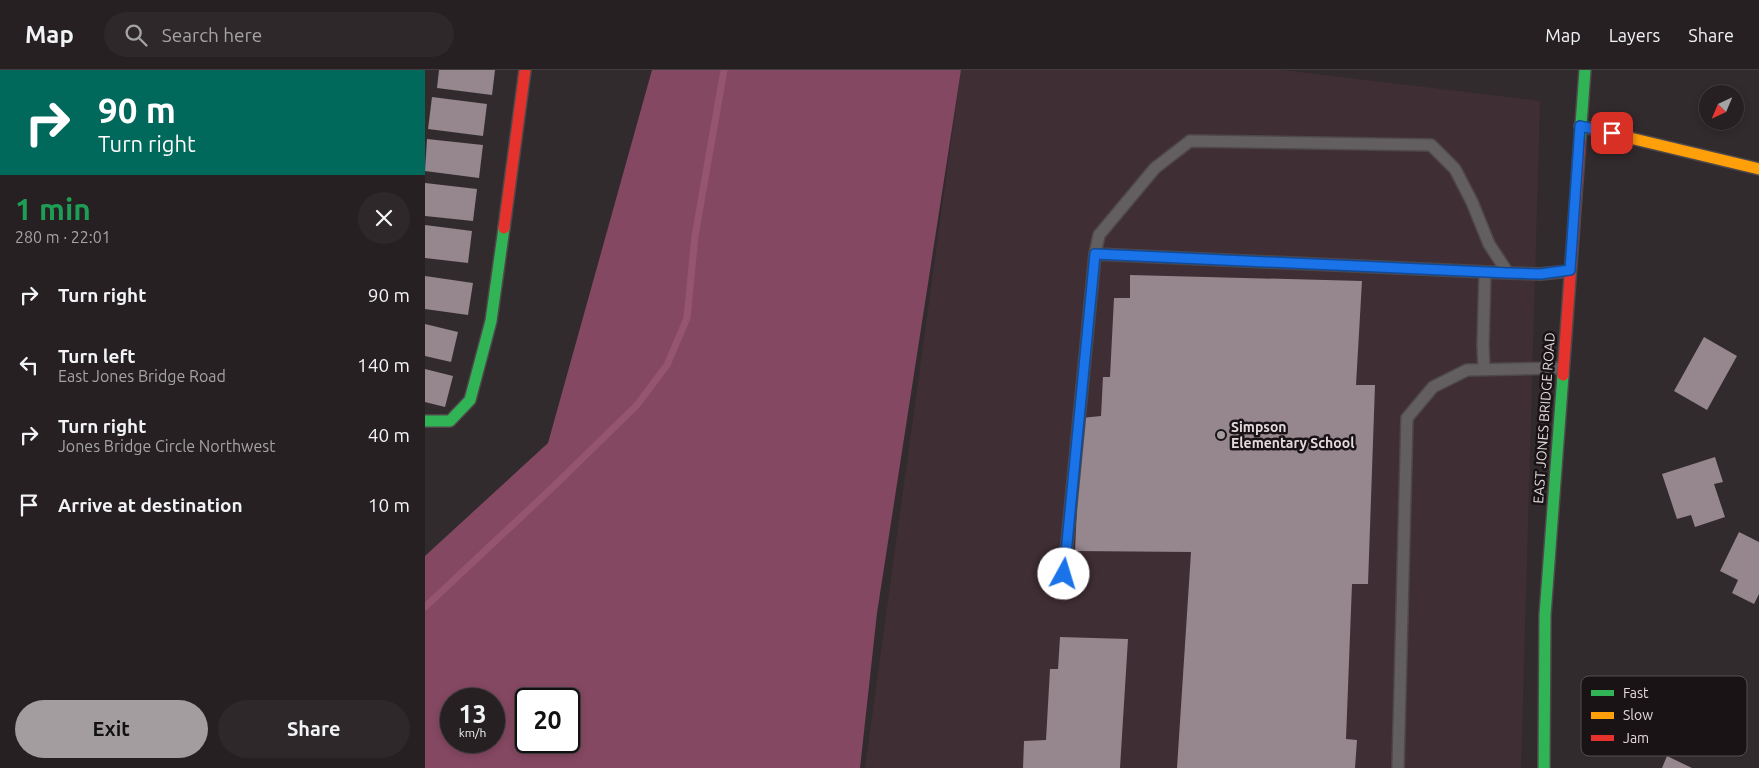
<!DOCTYPE html>
<html lang="en">
<head>
<meta charset="utf-8">
<style>
	:root { --surface:#262022; --page:#2e282a; --text:#f1f3f6; --muted:#a4a3a5; --line:#423e40; --accent:#a49da0 }
	body { margin:0; font-family:Ubuntu,sans-serif; background:var(--page); color:var(--text); height:100vh; display:flex; flex-direction:column; font-size:19px; white-space:nowrap }
	* { box-sizing:border-box; margin:0 }
	p { font-size:16px; color:var(--muted) }
	.icon { flex:none; width:28px; height:28px; fill:none; stroke:currentColor; stroke-width:2; stroke-linecap:round; stroke-linejoin:round }
	.map { position:relative; flex:1; overflow:hidden }
	.sheet { display:flex; flex-direction:column; background:var(--surface); width:425px }
	.sheet>* { flex:none }
	.hud { background:#00695c; color:#fff; overflow:hidden }
	.needle { width:32px; rotate:224deg }
	.tools { position:absolute; left:1274px; top:15px; display:grid; gap:10px }
	.tools a { display:grid; place-items:center; width:45px; height:45px; border-radius:50%; background:var(--surface); box-shadow:0 2px 8px #0003,0 0 0 1px var(--line); font-size:25px }
	.speed { position:absolute; left:15px; top:618px; display:flex; gap:10px; font-size:25px; font-weight:700; text-align:center }
	.speed>* { display:grid; place-content:center; width:65px; height:65px; border-radius:50%; background:var(--surface); box-shadow:0 2px 8px #0003,0 0 0 1px var(--line); line-height:1 }
	.speed small { font-size:12px; font-weight:400 }
	.speed .limit { border:2px solid #111; border-radius:8px; background:#fff; color:#111 }
	.pin { position:absolute; display:grid; place-items:center; width:42px; height:42px; color:#fff; margin:-21px; border-radius:10px; box-shadow:0 2px 8px #0006 }
	.me { position:absolute; width:55px; margin:-28px; rotate:6deg; stroke-linejoin:round; filter:drop-shadow(0 0 4px #0008) }
	.turn { display:flex; align-items:center; gap:18px; height:105px; padding:0 15px; font-size:22px }
	.turn .icon { width:65px; height:65px; stroke-width:2.5 }
	.turn b { display:block; font-size:35px; line-height:42px }
	.round { display:grid; place-items:center; flex:none; width:52px; height:52px; border-radius:26px; background:var(--page) }
	.head { display:flex; align-items:center; justify-content:space-between; height:85px; padding:0 15px }
	h1 { font-size:30px; font-weight:700; line-height:38px; color:#1e9e55 }
	.cta { display:flex; gap:10px; margin-top:auto; padding:10px 15px }
	.cta a { flex:1; height:58px; border-radius:30px; background:var(--accent); color:#111; font-size:20px; font-weight:700; line-height:58px; text-align:center }
	.cta a+a { background:var(--page); color:var(--text) }
	ul { padding:0; list-style:none }
	li { display:flex; align-items:center; gap:15px; height:70px; padding:0 15px }
	li div { flex:1 }
	li b { display:block; font-size:19px }
	li em { font-style:normal }
	header { display:flex; align-items:center; gap:30px; box-sizing:border-box; height:70px; padding:0 25px; background:var(--surface); border-bottom:1px solid var(--line) }
	header strong { font-size:24px }
	nav { display:flex; gap:28px; margin-inline-start:auto; font-size:18px }
	.search { width:350px; height:45px; background:var(--page); display:flex; align-items:center; gap:12px; box-sizing:border-box; padding:0 18px; border-radius:28px; color:var(--muted); font-size:19px }
	main { display:flex; flex:1; min-height:0 }
	.map>svg:first-child { display:block }
</style>
</head>
<body>
<header>
<strong>Map</strong>
<div class="search"><svg class="icon" aria-label="search" viewBox="0 0 24 24"><circle cx="10" cy="10" r="6"/><path d="M15 15l6 6"/></svg>Search here</div>
<nav><a>Map</a><a>Layers</a><a>Share</a></nav>
</header>
<main>
<section class="sheet">
<div class="hud">
<div class="turn"><svg class="icon" aria-label="right" viewBox="0 0 24 24"><path d="M7 20v-9h11M14 6l5 5-5 5"/></svg><div><b>90 m</b>Turn right</div></div>
</div>
<div class="head"><div><h1>1 min</h1><p>280 m · 22:01</p></div><a class="round"><svg class="icon" aria-label="close" viewBox="0 0 24 24"><path d="M6 6l12 12M18 6L6 18"/></svg></a></div>
<ul>
<li><svg class="icon" aria-label="right" viewBox="0 0 24 24"><path d="M7 20v-9h11M14 6l5 5-5 5"/></svg><div><b>Turn right</b></div><em>90 m</em></li>
<li><svg class="icon" aria-label="left" viewBox="0 0 24 24"><path d="M17 20v-9H6M10 6l-5 5 5 5"/></svg><div><b>Turn left</b><p>East Jones Bridge Road</p></div><em>140 m</em></li>
<li><svg class="icon" aria-label="right" viewBox="0 0 24 24"><path d="M7 20v-9h11M14 6l5 5-5 5"/></svg><div><b>Turn right</b><p>Jones Bridge Circle Northwest</p></div><em>40 m</em></li>
<li><svg class="icon" aria-label="arrive" viewBox="0 0 24 24"><path d="M6 21V4h12l-3 4 3 4H6"/></svg><div><b>Arrive at destination</b></div><em>10 m</em></li>
</ul>
<div class="cta"><a>Exit</a><a>Share</a></div>
</section>
<div class="map">
<svg width="1334" height="698" viewBox="0 0 1334 698">
	<rect width="100%" height="100%" fill="#322b2e"/>
	<path fill="#402e35" d="M536,0H857L1115,31L1096,698H440Z"/>
	<path fill="#854862" fill-rule="evenodd" d="M227,0H536L452,543L435,698H0V486L123,373ZM26,629H69V671H26ZM101,629H144V671H101Z"/>
	<g fill="none" stroke-linecap="round" stroke-linejoin="round">
		<path stroke="#955570" stroke-width="7" d="M0,537L128,417L212,335L242,295L262,248L270,166L299,0"/>
	</g>
	<path fill="#96868d" d="M14,0H70L67,25L12,18Z
		M7,27L62,34L58,66L3,59Z
		M2,69L58,75L54,108L0,101Z
		M0,113L52,119L48,151L0,146Z
		M0,155L47,161L43,193L0,188Z
		M705,205L937,211L931,315H950L943,514H927L921,669L932,670L930,698H752L766,482L650,481L656,348L676,346L678,307H685L689,228H705Z
		M0,206L48,213L43,245L0,239Z
		M0,254L33,262L26,292L0,286Z
		M1279,267L1312,286L1282,340L1249,321Z
		M0,299L28,306L20,337L0,332Z
		M1290,387L1298,412L1289,414L1300,447L1270,457L1266,445L1252,449L1237,404Z
		M1314,462L1334,472V524L1329,534L1307,523L1313,510L1295,501Z
		M635,567L703,569L695,698H598L599,671L621,670L625,599H633Z
		M1242,686L1267,698H1237Z"/>
	<g fill="none" stroke-linecap="round" stroke-linejoin="round">
		<g stroke="#4e484a" stroke-width="14">
			<path id="lane" d="M670,184L1083,203L1115,204L1145,201
				M1059,300L1058,275L1060,202
				M639,504L670,184L674,165L705,128L730,98L765,71L1006,75L1030,99L1047,132L1064,174L1083,203
				M973,698L982,348L1008,317L1042,300L1138,298"/>
		</g>
		<g stroke="#4e484a" stroke-width="14">
			<path id="fast" d="M1155,69L1160,0
				M0,351H25L45,330L66,251L79,158
				M1119,698L1120,545L1138,305"/>
		</g>
		<g stroke="#4e484a" stroke-width="14">
			<path id="slow" d="M1155,56L1334,99"/>
		</g>
		<g stroke="#4e484a" stroke-width="14">
			<path id="jam" d="M79,158L100,0
				M1138,305L1155,69"/>
		</g>
		<use href="#lane" stroke="#635e60" stroke-width="11"/>
		<use href="#fast" stroke="#30b455" stroke-width="11"/>
		<use href="#slow" stroke="#ff9f0a" stroke-width="11"/>
		<use href="#jam" stroke="#e5322d" stroke-width="11"/>
	</g>
	<g fill="none" stroke-linecap="round" stroke-linejoin="round">
		<g stroke="#114b97" stroke-width="12">
			<path id="route" d="M639,504L670,184L1083,203L1115,204L1145,200L1155,56L1187,63"/>
		</g>
		<use href="#route" stroke="#1a73e8" stroke-width="9"/>
	</g>
	<circle fill="#a49da0" stroke="#191315" stroke-width="2" cx="796" cy="365" r="5"/>
	<g text-anchor="middle" dominant-baseline="central" stroke-width="5" stroke-linejoin="round" paint-order="stroke">
		<g font-size="14" fill="#e2dadd" stroke="#191315">
			<text transform="translate(1119 348) rotate(-86)">EAST JONES BRIDGE ROAD</text>
		</g>
		<g font-size="14" font-weight="bold" fill="#e2dadd" stroke="#191315" text-anchor="start">
			<text x="806" y="357">Simpson<tspan x="806" dy="16">Elementary School</tspan></text>
		</g>
	</g>
	<rect x="1156" y="606" width="166" height="80" rx="8" fill="#191315" stroke="#554f51" stroke-width="1"/>
	<rect x="1166" y="620" width="23" height="6" fill="#30b455"/>
	<rect x="1166" y="642" width="23" height="7" fill="#ff9f0a"/>
	<rect x="1166" y="665" width="23" height="6" fill="#e5322d"/>
	<g font-size="14" fill="#e2dadd">
		<text x="1198" y="628">Fast</text>
		<text x="1198" y="650">Slow</text>
		<text x="1198" y="673">Jam</text>
	</g>
</svg>
<div class="tools">
<a><svg class="needle" viewBox="-14 -14 28 28"><path d="M0-13l5 13h-10z" fill="#e53935"/><path d="M0 13l5-13h-10z" fill="#a4a3a5"/></svg></a>
</div>
<div class="speed"><div>13<small>km/h</small></div><div class="limit">20</div></div>
<div class="pin" style="left:1187px;top:63px;background:#d93025"><svg class="icon" aria-label="arrive" viewBox="0 0 24 24"><path d="M6 21V4h12l-3 4 3 4H6"/></svg></div>
<svg class="me" style="left:639px;top:504px" viewBox="-20 -20 40 40"><circle r="19" fill="#fff"/><path d="M0-13L10 11 0 6-10 11z" fill="#1a73e8"/></svg>
</div>
</main>
</body>
</html>
